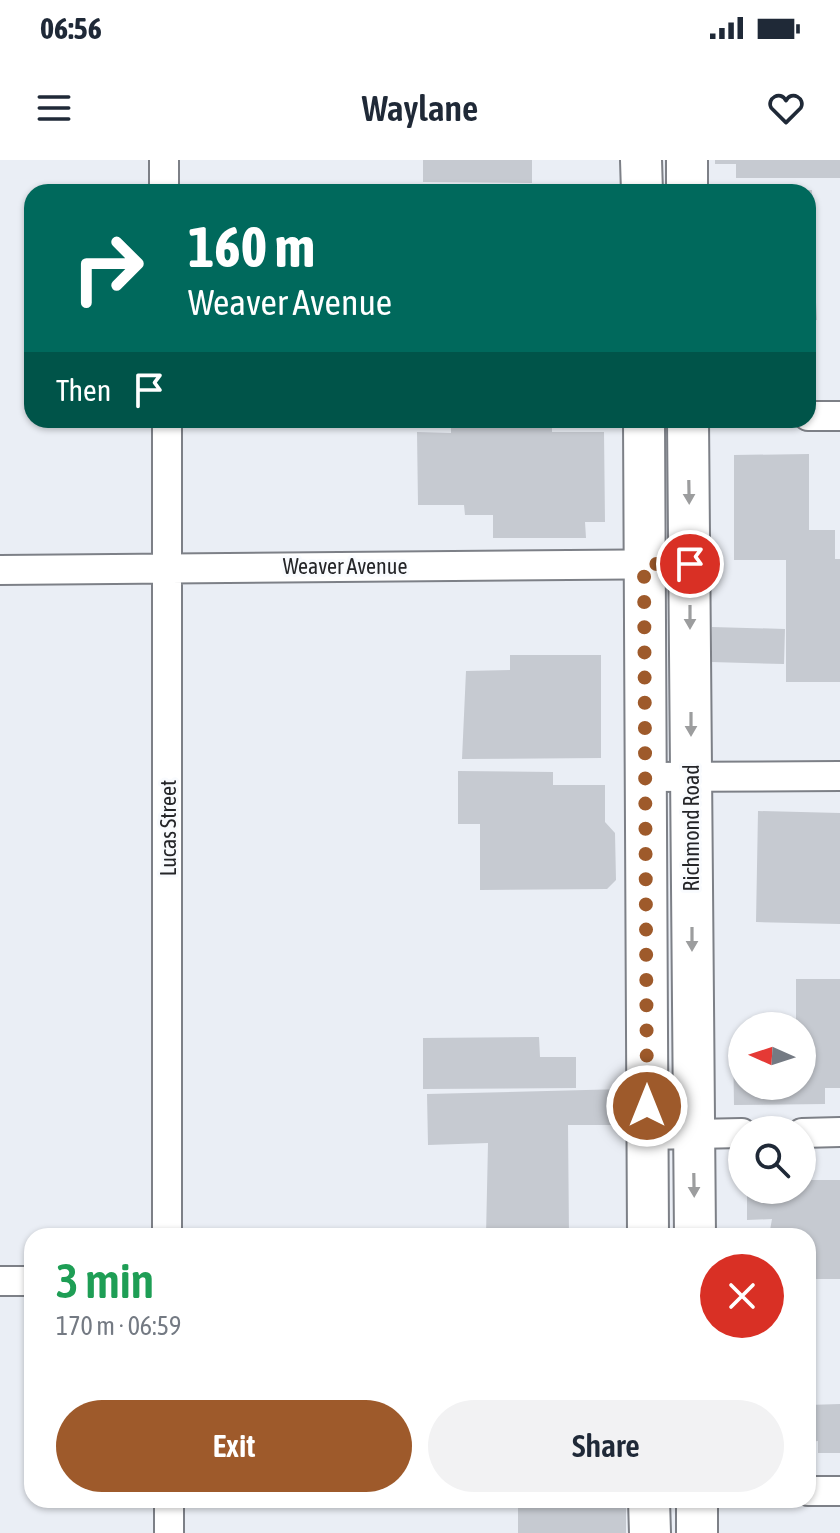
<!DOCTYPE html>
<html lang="en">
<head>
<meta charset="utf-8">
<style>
	:root { --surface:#fff; --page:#f2f2f3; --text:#1f2937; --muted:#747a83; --accent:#9e5a2b }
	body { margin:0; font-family:"Asap Condensed",sans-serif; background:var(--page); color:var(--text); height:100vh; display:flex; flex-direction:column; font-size:30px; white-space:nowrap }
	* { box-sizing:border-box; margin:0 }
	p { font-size:26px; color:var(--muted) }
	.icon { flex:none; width:44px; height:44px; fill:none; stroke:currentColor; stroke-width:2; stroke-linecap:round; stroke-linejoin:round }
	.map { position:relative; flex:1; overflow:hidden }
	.details { position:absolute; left:24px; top:1068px; width:792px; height:280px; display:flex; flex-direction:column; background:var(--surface); border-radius:24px; box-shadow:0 2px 6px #0004 }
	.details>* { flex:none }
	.guide { position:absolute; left:24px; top:24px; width:792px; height:244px; border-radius:24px; box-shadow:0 2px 6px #0004; background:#00695c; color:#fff; overflow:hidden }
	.needle { width:52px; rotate:273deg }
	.buttons { position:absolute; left:728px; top:852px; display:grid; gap:16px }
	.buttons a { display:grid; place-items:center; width:88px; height:88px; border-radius:50%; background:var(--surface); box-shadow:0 2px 6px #0004; font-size:40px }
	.pin { position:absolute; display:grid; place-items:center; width:68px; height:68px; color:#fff; margin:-34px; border:4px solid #fff; border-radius:50%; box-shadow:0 2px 8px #0007 }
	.me { position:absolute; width:88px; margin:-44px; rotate:0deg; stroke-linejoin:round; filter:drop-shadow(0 0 6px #0008) }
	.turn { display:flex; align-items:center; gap:28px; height:168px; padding:0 32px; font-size:36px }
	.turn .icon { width:104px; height:104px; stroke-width:2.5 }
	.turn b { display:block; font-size:56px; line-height:68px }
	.then { display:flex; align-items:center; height:76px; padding:0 32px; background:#0003; gap:16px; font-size:30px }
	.round { display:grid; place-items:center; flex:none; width:84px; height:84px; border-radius:42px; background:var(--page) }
	.head { display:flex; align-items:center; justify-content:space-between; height:136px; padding:0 32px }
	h1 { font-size:48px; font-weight:600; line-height:60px; color:#1e9e55 }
	.action { display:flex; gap:16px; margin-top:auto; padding:16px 32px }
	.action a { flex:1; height:92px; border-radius:48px; background:var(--accent); color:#fff; font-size:32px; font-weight:600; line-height:92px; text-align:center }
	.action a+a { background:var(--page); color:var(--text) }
	.status { display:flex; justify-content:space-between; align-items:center; height:56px; padding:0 40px; background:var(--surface); direction:ltr }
	.status svg { height:22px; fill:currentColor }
	header { display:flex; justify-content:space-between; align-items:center; height:104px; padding:0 32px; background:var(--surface); font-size:36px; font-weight:600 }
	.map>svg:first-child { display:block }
</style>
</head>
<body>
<div class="status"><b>06:56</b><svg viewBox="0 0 49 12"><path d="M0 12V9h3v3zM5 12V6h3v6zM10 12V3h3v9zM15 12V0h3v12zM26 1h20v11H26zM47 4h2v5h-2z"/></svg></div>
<header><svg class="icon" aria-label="menu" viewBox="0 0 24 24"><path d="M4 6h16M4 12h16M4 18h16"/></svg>Waylane<svg class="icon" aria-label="heart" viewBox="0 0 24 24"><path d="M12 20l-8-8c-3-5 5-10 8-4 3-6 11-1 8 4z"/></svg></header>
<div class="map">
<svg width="840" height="1373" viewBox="0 0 840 1373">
	<rect width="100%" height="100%" fill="#eaeef5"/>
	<path fill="#c6cad1" d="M423,0H532V23L423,22Z
		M715,0H840V18H736V4H715Z
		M808,30H812L813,86H808Z
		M808,125H815L817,160L808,161Z
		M451,260H552V272H604L605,362H585L586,378H493V355H465L464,345H418L417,272L451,273Z
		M809,294V370H835V399H840V522H786V400H734V295Z
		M712,467L785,469L784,504L711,502Z
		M510,495H601V598L462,599L466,511L510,510Z
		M458,611L553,612V625H605V662L615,673L616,720L607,729L480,730V664H458Z
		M758,651L840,653V764L756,762Z
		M796,819H840V928H825V944L734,945L733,883H742V926H802V866H796Z
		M539,877L540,897H576V928L423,929V878Z
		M625,929L624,965H568L569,1076H486L488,983L428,985L427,934Z
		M802,1020H840V1119H808V1076H769L772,1059L747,1060V1030H802Z
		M840,1244V1293H818V1281L808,1282V1245Z
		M518,1340H549V1344H626V1373H518Z"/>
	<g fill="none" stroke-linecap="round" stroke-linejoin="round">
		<g stroke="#7d8087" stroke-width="32">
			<path id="street" d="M164,0V32
				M808,256H840
				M167,260V1076
				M0,410L690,404
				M644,617L840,616
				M802,973L840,972
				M647,975L742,973
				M0,1121H32
				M808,1331H840
				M169,1340V1373"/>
		</g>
		<g stroke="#7d8087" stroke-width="44">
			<path id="secondary" d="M641,0L642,32
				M687,0V32
				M644,260L648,1076
				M688,260L695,1076
				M649,1340L650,1373
				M697,1373V1340"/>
		</g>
		<use href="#street" stroke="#fff" stroke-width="28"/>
		<use href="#secondary" stroke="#fff" stroke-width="40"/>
	</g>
	<defs><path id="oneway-solid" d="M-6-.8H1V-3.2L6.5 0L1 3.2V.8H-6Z" transform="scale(2)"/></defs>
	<g fill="#9c9d9e">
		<use href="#oneway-solid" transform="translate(689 332) rotate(89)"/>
		<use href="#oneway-solid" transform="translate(690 457) rotate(90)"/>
		<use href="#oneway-solid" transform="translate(691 564) rotate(90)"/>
		<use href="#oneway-solid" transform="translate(692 779) rotate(90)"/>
		<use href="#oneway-solid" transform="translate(694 1025) rotate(89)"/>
	</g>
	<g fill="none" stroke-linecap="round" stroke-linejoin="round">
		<path stroke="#9e5a2b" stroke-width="14" stroke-dasharray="0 25.2" d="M647,946L644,404H690"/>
	</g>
	<g text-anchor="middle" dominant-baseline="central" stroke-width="6" stroke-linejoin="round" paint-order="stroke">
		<g font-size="22" fill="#242528" stroke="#f9fbfe">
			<text x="345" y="406">Weaver Avenue</text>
			<text transform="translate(168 668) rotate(-90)">Lucas Street</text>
			<text transform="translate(691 668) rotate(-90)">Richmond Road</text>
		</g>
	</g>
</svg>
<div class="buttons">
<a><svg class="needle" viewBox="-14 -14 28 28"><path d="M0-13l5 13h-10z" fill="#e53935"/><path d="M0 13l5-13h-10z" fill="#747a83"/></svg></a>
<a><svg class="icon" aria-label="search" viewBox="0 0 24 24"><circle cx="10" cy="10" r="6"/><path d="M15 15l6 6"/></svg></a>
</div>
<div class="pin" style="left:690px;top:404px;background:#d93025"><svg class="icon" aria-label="arrive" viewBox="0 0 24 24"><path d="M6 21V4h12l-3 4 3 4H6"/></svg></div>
<svg class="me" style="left:647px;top:946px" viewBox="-20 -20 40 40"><circle r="17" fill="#9e5a2b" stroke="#fff" stroke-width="3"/><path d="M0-11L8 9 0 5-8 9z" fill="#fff"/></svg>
<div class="guide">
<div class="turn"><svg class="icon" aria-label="right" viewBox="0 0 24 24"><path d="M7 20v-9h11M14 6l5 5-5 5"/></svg><div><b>160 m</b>Weaver Avenue</div></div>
<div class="then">Then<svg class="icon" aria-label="arrive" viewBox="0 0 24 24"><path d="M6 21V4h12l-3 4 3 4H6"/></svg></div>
</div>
<section class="details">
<div class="head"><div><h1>3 min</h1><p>170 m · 06:59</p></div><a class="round" style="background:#d93025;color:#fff"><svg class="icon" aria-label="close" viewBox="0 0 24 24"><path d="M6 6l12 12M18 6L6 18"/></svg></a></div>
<div class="action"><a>Exit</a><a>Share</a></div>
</section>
</div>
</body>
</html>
